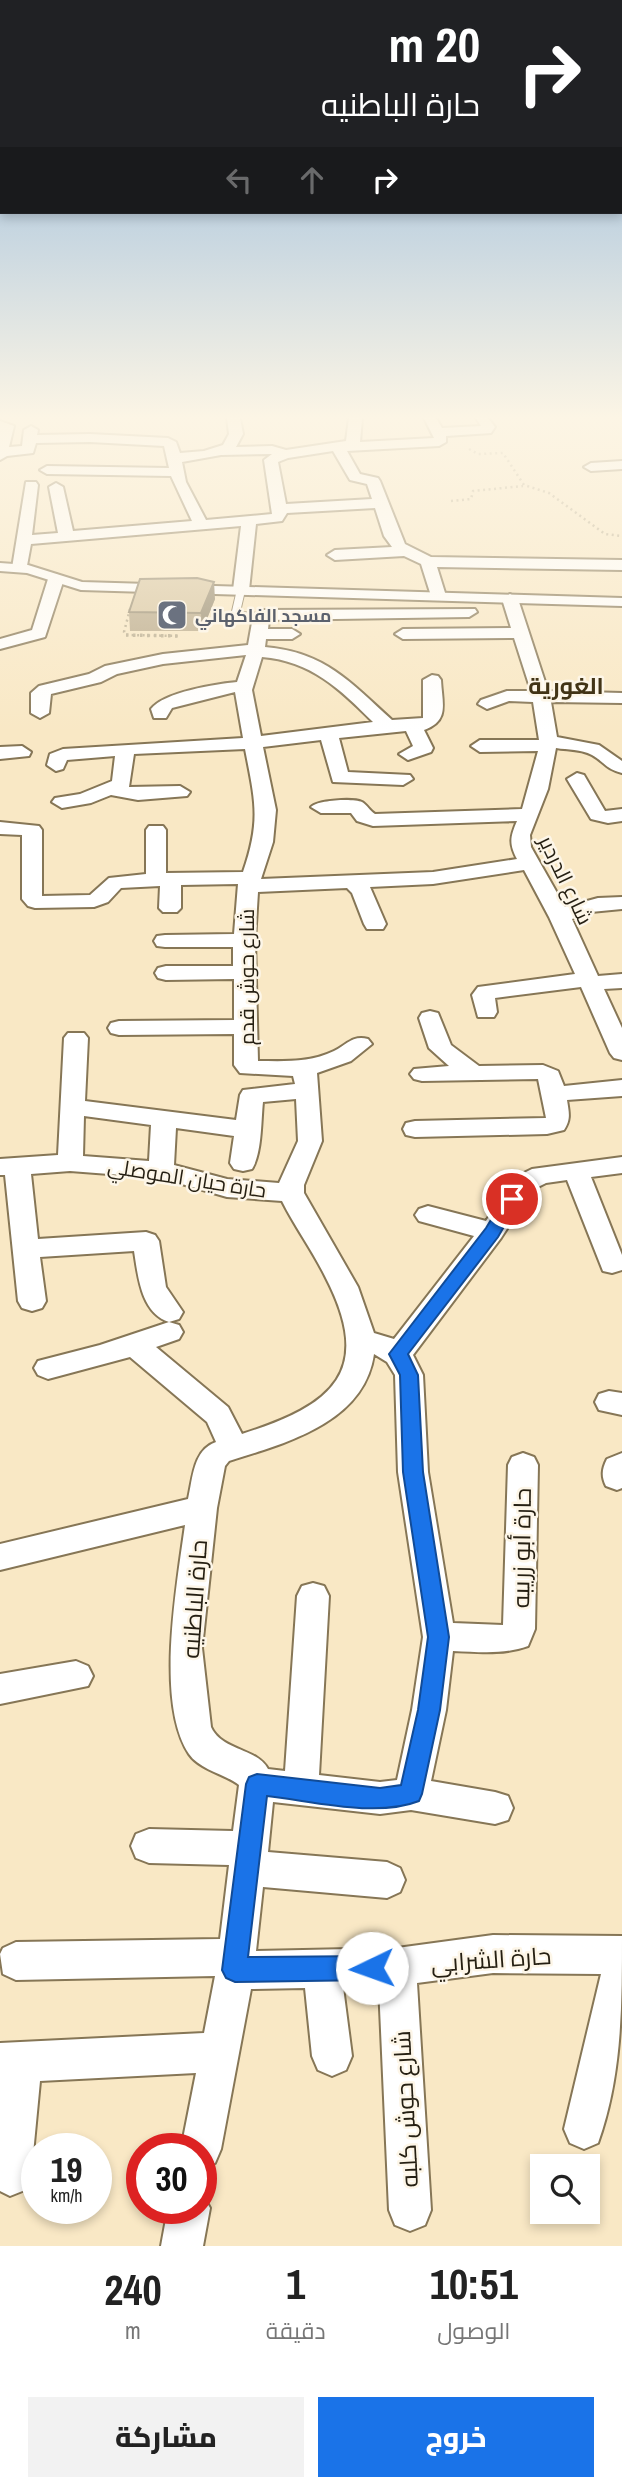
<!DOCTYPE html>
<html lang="ar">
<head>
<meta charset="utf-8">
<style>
	:root { --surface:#fff; --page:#f2f2f2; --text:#222; --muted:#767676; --accent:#1a73e8 }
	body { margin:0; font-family:"Archivo Narrow",Cairo,sans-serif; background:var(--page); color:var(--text); direction:rtl; height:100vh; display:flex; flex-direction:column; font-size:26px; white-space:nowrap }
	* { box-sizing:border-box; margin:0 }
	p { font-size:23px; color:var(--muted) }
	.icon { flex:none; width:38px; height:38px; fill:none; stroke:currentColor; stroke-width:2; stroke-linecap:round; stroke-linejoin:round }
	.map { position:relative; height:2246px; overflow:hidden; direction:ltr }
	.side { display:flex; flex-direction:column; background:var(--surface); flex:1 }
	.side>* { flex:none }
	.top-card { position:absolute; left:0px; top:0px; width:623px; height:214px; box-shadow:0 4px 10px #0003; direction:rtl; background:#202124; color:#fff; overflow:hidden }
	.fabs { position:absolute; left:530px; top:2154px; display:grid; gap:14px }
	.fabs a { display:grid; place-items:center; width:70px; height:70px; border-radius:0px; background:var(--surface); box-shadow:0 4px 10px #0003; font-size:35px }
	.speed { position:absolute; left:21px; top:2133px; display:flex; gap:14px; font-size:35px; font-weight:700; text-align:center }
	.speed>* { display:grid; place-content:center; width:91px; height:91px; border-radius:50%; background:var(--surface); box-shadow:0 4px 10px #0003; line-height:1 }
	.speed small { font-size:18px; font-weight:400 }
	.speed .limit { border:10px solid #d22; background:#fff; color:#111 }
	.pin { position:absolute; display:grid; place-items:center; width:60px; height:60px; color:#fff; margin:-30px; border:4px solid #fff; border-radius:50%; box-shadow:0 2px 7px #0007 }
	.me { position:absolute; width:77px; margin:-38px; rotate:267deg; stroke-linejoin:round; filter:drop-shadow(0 0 5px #0008) }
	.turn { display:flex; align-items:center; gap:24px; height:147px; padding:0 28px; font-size:32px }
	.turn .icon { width:91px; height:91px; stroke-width:2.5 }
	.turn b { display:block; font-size:49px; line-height:60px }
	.lanes { display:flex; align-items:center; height:66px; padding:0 28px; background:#0003; justify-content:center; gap:35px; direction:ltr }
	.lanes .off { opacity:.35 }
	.eta { display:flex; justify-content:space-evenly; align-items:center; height:119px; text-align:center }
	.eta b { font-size:42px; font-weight:800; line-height:49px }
	.button { display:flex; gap:14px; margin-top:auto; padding:14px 28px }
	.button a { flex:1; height:80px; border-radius:0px; background:var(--accent); color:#fff; font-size:28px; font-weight:800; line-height:80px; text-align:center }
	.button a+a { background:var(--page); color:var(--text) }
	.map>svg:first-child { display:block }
</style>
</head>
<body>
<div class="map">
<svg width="622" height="2246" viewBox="0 0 622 2246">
	<rect width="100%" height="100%" fill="#f9e8c5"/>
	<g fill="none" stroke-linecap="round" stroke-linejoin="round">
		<g stroke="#867656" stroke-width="10">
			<path id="service" d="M241,590L235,616L261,617"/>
		</g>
		<g stroke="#867656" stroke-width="4">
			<path id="pedestrian" d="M0,563L28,565L82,582L622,598V606L81,590L27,573L0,571Z"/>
		</g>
		<g stroke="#867656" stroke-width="4">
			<path id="minor" d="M227,418H240L243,434L236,447L272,446L286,450L346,441L349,418H362L360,442L434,438L424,418H436L442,428L481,426L476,418H488L495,427L491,433L446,436V442L439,446L347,451L360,474L378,478L380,481L405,544L431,557L622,560V570L437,567L446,596L444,599H432L421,564L404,556L335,560L327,555L335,550L392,547L384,536L375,508L287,513L282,521L256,524L249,590L241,595L233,590L241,526L31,544L26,571H14L12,568L26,482H36L38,485L32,535L58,533L49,487L56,483L63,487L73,531L192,521L171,476L47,474L40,470L47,466L169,468L164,446L90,442L36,443L33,453L7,456L0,460V421L14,426L9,447L22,446L24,430L31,426L38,430L37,435L90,434L168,438L176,442L180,453L204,451L223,445L229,434ZM333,451L350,480L367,484L372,499L286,504L278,462L288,458ZM272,454L264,460L272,514L206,520L186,482L182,462L221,455Z
				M622,461V469L591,471L584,467L591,463Z
				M56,574L64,579L45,637L0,649V639L32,630L48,579Z
				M510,594L518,599L548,691L622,693V703L551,702L557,737L599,745L622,761V773C604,768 606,763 592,755C581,749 568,750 556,748L548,789L530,835L531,847L565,907L598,898L622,897V909L591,912L572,919L598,976L622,974V988L604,989L622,1028V1060L614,1058L610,1053L581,987L495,998L497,1012L494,1017H478L472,995L478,987L575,974L549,917L524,870L433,884L370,887L386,924L383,929H367L364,924L352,893L347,888L258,892L255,940L258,1061C284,1061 309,1063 334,1051C347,1045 352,1035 368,1039L372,1044L351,1061L317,1073L322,1141L304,1185V1193L358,1287L374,1333L394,1339L474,1236L419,1221L415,1215L419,1209L428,1206L486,1221L514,1178L532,1169L622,1157V1173L591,1177L622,1255V1270L612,1273L603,1271L567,1180L546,1183L532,1190L501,1238L413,1355L423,1375L428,1472L453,1623L503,1625L508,1465L512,1457L523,1453L534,1457L538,1465L535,1629L528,1646C503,1655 479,1652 453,1651L446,1710L431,1781L495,1792L508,1796L513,1808L508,1820L495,1824L411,1810L380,1814L273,1802L268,1852L387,1862L400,1868L405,1880L400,1892L387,1898L263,1887L256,1951L397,1948L493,1935L622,1936C622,2007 622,2076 598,2143L584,2149L570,2143L564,2129L601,1974L493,1973L417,1983L431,2210L425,2225L410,2231L395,2225L389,2210L379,1986L343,1987L352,2056L346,2070L332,2076L318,2070L312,2056L305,1988L251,1989L221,2149L215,2163L201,2169V2149H181L196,2073L40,2081L31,2175L25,2190L10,2196L0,2191V2043L204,2033L215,1976L16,1980L3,1974L0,1954L3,1948L16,1942L220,1939L229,1865L149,1863L136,1858L131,1846L136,1834L149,1829L233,1831L239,1785C225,1774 200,1770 189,1754C155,1703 177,1584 185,1525L0,1570V1544L188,1499C193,1478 193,1450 216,1442L207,1422L130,1357L48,1379L38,1375L34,1368L38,1361L100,1345L169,1322C141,1313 138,1276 134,1251L40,1257L46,1301L42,1308L32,1311L22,1308L18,1301L5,1175H0V1159L58,1155L64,1038L68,1033H84L88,1038L85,1101L236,1120L240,1095L243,1090L295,1084L293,1076L240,1073L234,1065V1034L119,1035L111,1033L108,1028L111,1023L119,1021L234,1020V979L166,980L158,978L155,973L158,968L166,966H233V947H165L157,946L154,941L157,936L165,935L234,934L238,884L181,885V908L177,912H163L159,908L160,886L121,888L108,902L94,907L35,908L28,906L22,899V835L0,834V822L39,826L42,830V896L90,895L109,878L146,874V830L149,826H163L166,830V873L243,872C261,820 255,801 245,749L134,754L129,787L180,786L190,792L187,796L138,800L111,795L91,803L62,808L52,802L55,798L80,794L112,781L115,756L67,760L63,769L56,771L47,765L50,754L63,749L243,738L235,692L172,708L166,718H154L151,709C164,692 216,684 237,682L246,655L163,664L117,674L101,682L51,694L49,713L40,718L31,713V693L39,686L89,674L105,666L163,654L248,645L253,617L264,610L475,609L477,612L469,617L269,620L268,629H292L300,634L292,639H266L265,647C325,652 350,682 392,720L423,718V680L432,675L438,676L441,680C442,703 450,721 424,730L433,748L431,752L408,760L399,754L413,746L406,731L339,738L348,772L410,775L413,779L403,785L333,782L321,740L263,747L276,810L273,842L261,879L433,872L517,859C509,844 510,837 517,821L373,826L357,821L351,813H321L311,807C317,800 353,798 362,802C367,805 370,811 375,814L522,809L538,751L480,752L471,746L480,740H539L533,702L509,701L487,709L478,704L481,700L507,691H531L514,638L403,639L395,634L403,629L511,628L502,599ZM262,657C311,661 340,689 373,722L261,736L252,690ZM296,1099L298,1141L279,1183L227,1179L174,1165L176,1128L234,1136L230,1163L234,1169L243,1171L252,1169C262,1153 261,1120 263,1102ZM84,1116L151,1125L149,1161L83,1156ZM70,1171L161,1178L227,1197L282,1201C295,1227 312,1250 325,1276C375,1372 333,1405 242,1434L228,1407L156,1347L179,1339L183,1332L179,1325L169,1322L179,1319L183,1312L166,1287L159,1241L155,1235L146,1232L38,1239L31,1174ZM374,1354L387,1362L395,1375L398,1472L423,1637L412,1710L397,1780L380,1782L319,1775L329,1596L324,1586L313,1583L302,1586L297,1596L285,1771L268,1769C257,1748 222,1751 211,1727L202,1648L217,1508L225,1466L229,1461C286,1443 364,1423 374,1354Z
				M22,746L31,752L29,756L0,759V747Z
				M577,773L584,775L605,811L622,809V821L608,823L591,819L567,779Z
				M430,1011L438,1013L451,1045L479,1066L543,1065L558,1071L564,1086L622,1080V1096L567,1100C569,1113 571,1119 564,1130L547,1134L415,1137L406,1135L403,1129L406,1123L415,1121L546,1118L538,1079L422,1081L414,1079L410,1074L414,1069L449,1066L429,1048L419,1018L422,1013Z
				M609,1391L622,1393V1415L599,1410L595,1402L599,1394Z
				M622,1453V1488L617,1490L606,1486C601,1476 602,1469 607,1459Z
				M76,1661L88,1666L93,1676L88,1686L0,1704V1674Z
				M201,2192L210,2208L203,2246H161L168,2208H201Z"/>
		</g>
		<path stroke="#b9ac8f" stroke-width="2.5" stroke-dasharray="2 3.5" stroke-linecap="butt" d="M469,449L478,454L503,453L524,485L549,493L605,534L622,536
			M451,501L471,499L473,491L523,486
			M130,609L124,632L126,635L180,636"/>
		<path stroke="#b9ac8f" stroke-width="3.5" stroke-dasharray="2.5 4.5" stroke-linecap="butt" d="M126,635L180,636"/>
		<use href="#service" stroke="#fff" stroke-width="8"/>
		<use href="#pedestrian" fill="#fff" fill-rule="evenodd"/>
		<use href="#minor" fill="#fff" fill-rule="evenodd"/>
	</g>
	<path fill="#baaa8b" d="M215,599L202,631H130L129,612Z"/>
	<path fill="#978b71" d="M214,582L215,599L202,631L201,613Z"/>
	<path fill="#d8c6a2" stroke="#978b71" stroke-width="2" d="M197,578L214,582L201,613L129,612L140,579Z"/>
	<linearGradient id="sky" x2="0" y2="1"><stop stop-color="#85b0db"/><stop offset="0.57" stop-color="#fcf5e5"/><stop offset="1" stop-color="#fcf5e5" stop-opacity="0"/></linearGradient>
	<rect width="622" height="732" fill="url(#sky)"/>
	<path fill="#1a73e8" stroke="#114b97" stroke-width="2" d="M512,1193L520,1199L498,1237L408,1354L418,1375L423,1472L449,1637L440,1710L422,1794L419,1801C376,1818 312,1801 267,1796L248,1957L372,1956L381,1959L385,1968L381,1977L372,1980L235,1982L226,1978L222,1970L246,1784L249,1777L257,1774L380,1788L401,1785L418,1710L428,1637L403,1472L400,1375L389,1354L486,1228L506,1195Z"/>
	<defs>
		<g id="mosque-square" transform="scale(1.575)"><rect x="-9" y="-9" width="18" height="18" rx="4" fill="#6b7280" stroke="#fdf6e8"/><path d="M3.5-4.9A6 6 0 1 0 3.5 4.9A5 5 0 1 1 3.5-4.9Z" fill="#fff"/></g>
	</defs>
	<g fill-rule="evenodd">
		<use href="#mosque-square" x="172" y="615"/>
	</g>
	<g text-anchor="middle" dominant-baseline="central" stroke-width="5" stroke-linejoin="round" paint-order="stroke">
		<g font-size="18" font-weight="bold" fill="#5b616d" stroke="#fdf6e8" text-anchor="start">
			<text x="195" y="615">مسجد الفاكهاني</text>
		</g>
		<g font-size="21" fill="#251f12" stroke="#fdf6e8">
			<text transform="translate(566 880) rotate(64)">شارع الدردير</text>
			<text transform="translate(246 977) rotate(-90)">شارع حوش قدم</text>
			<text transform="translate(187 1178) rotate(9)">حارة حيان الموصلي</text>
		</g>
		<g font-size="23" font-weight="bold" fill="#423416" stroke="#fdf6e8">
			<text x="566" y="685">الغورية</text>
		</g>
		<g font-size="24" fill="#251f12" stroke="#fdf6e8">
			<text transform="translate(521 1548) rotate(-89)">حارة أبو زريبه</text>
			<text transform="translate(194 1599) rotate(-86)">حارة الباطنيه</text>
			<text transform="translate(491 1959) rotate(-4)">حارة الشرابي</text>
			<text transform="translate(405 2109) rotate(-93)">شارع حوش كلبه</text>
		</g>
	</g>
</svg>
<div class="fabs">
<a><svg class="icon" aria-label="search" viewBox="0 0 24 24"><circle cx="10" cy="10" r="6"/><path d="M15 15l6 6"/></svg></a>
</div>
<div class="speed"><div>19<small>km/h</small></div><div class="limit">30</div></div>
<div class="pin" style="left:512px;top:1199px;background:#d93025"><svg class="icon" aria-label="arrive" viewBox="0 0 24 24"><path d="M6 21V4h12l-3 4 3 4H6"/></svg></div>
<svg class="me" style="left:372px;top:1968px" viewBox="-20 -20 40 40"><circle r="19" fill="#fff"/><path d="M0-13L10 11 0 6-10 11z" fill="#1a73e8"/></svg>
<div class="top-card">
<div class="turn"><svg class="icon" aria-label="right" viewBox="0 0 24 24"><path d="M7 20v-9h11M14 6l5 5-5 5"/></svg><div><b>20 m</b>حارة الباطنيه</div></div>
<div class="lanes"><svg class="icon off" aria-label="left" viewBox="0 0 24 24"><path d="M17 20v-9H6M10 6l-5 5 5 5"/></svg><svg class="icon off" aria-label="ahead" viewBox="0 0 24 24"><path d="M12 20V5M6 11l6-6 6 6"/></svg><svg class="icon" aria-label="right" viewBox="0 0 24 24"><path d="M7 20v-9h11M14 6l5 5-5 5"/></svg></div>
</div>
</div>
<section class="side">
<div class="eta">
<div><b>10:51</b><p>الوصول</p></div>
<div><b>1</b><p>دقيقة</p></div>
<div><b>240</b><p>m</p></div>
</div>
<div class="button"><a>خروج</a><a>مشاركة</a></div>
</section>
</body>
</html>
